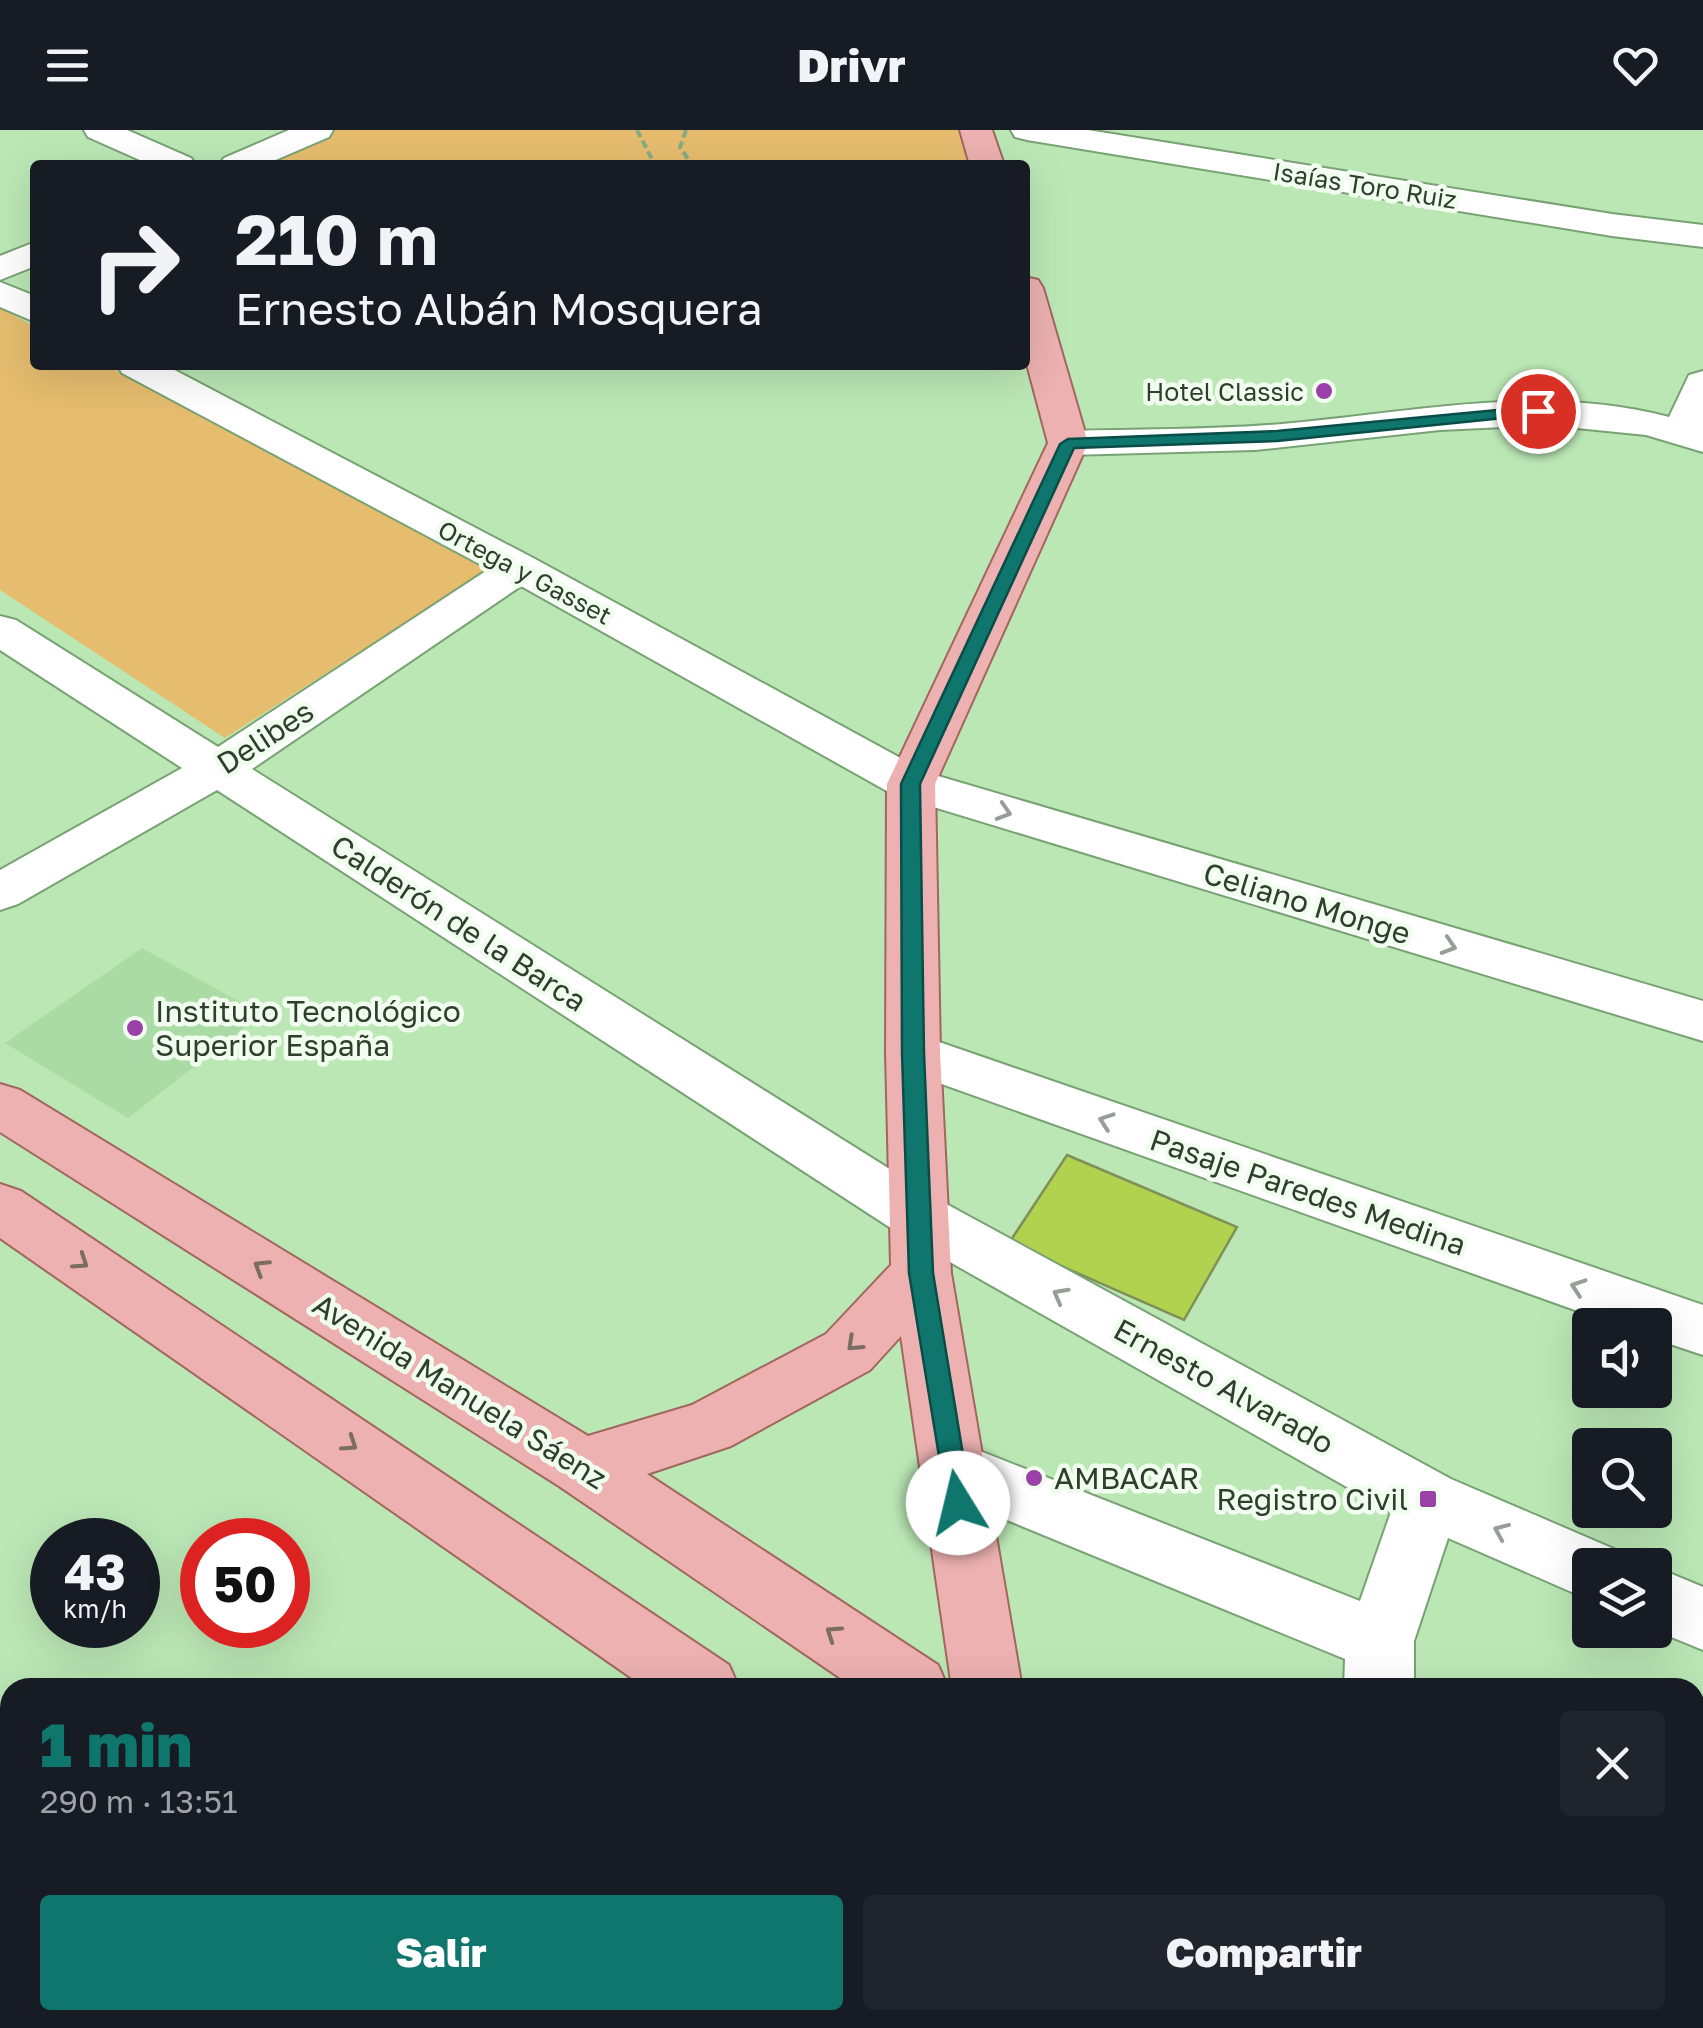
<!DOCTYPE html>
<html lang="es">
<head>
<meta charset="utf-8">
<style>
	:root { --surface:#171b24; --page:#20242c; --text:#f1f3f6; --muted:#9ea1a6; --accent:#0f766e }
	body { margin:0; font-family:"Golos Text",sans-serif; background:var(--page); color:var(--text); height:100vh; display:flex; flex-direction:column; font-size:38px; white-space:nowrap }
	* { box-sizing:border-box; margin:0 }
	p { font-size:32px; color:var(--muted) }
	.icon { flex:none; width:55px; height:55px; fill:none; stroke:currentColor; stroke-width:2; stroke-linecap:round; stroke-linejoin:round }
	.map { position:relative; flex:1; overflow:hidden }
	.drawer { position:absolute; left:0px; top:1548px; width:1705px; height:352px; display:flex; flex-direction:column; background:var(--surface); border-radius:30px 30px 0 0; box-shadow:0 10px 40px #0002 }
	.drawer>* { flex:none }
	.top-card { position:absolute; left:30px; top:30px; width:1000px; height:210px; border-radius:10px; box-shadow:0 10px 40px #0002; background:#171b24; color:var(--text); overflow:hidden }
	.tools { position:absolute; left:1572px; top:1178px; display:grid; gap:20px }
	.tools a { display:grid; place-items:center; width:100px; height:100px; border-radius:10px; background:var(--surface); box-shadow:0 10px 40px #0002; font-size:50px }
	.speed { position:absolute; left:30px; top:1388px; display:flex; gap:20px; font-size:50px; font-weight:700; text-align:center }
	.speed>* { display:grid; place-content:center; width:130px; height:130px; border-radius:50%; background:var(--surface); box-shadow:0 10px 40px #0002; line-height:1 }
	.speed small { font-size:25px; font-weight:400 }
	.speed .limit { border:15px solid #d22; background:#fff; color:#111 }
	.pin { position:absolute; display:grid; place-items:center; width:85px; height:85px; color:#fff; margin:-42px; border:5px solid #fff; border-radius:50%; box-shadow:0 2px 10px #0007 }
	.me { position:absolute; width:110px; margin:-55px; rotate:351deg; stroke-linejoin:round; filter:drop-shadow(0 0 8px #0008) }
	.turn { display:flex; align-items:center; gap:35px; height:210px; padding:0 40px; font-size:45px }
	.turn .icon { width:130px; height:130px; stroke-width:2.5 }
	.turn b { display:block; font-size:70px; line-height:85px }
	.round { display:grid; place-items:center; flex:none; width:105px; height:105px; border-radius:10px; background:var(--page) }
	.overview { display:flex; align-items:center; justify-content:space-between; height:170px; padding:0 40px }
	h1 { font-size:60px; font-weight:800; line-height:75px; color:var(--accent) }
	.button { display:flex; gap:20px; margin-top:auto; padding:20px 40px }
	.button a { flex:1; height:115px; border-radius:10px; background:var(--accent); color:#fff; font-size:40px; font-weight:800; line-height:115px; text-align:center }
	.button a+a { background:var(--page); color:var(--text) }
	header { display:flex; justify-content:space-between; align-items:center; height:130px; padding:0 40px; background:var(--surface); font-size:45px; font-weight:800 }
	.map>svg:first-child { display:block }
</style>
</head>
<body>
<header><svg class="icon" aria-label="menu" viewBox="0 0 24 24"><path d="M4 6h16M4 12h16M4 18h16"/></svg>Drivr<svg class="icon" aria-label="heart" viewBox="0 0 24 24"><path d="M12 20l-8-8c-3-5 5-10 8-4 3-6 11-1 8 4z"/></svg></header>
<div class="map">
<svg width="1703" height="1898" viewBox="0 0 1703 1898">
	<rect width="100%" height="100%" fill="#bbe7b5"/>
	<path fill="#aadba5" d="M142,818L262,884L128,988L5,913Z"/>
	<path fill="#e6bd6f" d="M325,0H958L970,35H251Z
		M0,178L35,197V235H106L487,440L225,608L0,460Z"/>
	<path fill="#b1d24f" stroke="#7f8f57" stroke-width="2.5" d="M1067,1025L1237,1097L1184,1190L1009,1113Z"/>
	<g fill="none" stroke-linecap="round" stroke-linejoin="round">
		<g stroke="#78a273" stroke-width="4">
			<path id="minor" d="M84,0H127L191,28L196,35H151L88,7Z
				M289,0H333L329,7L264,35H219L224,28Z
				M1011,0H1088L1612,84L1703,95V117L1612,106L1027,10L1015,7Z
				M35,112V136L0,150V126Z
				M0,152L35,166V192L0,177Z
				M117,235H165L535,429L928,643L1703,871V911L894,665L521,456L252,639L939,1070L1451,1349L1614,1419L1621,1435H1590V1470L1448,1408L1414,1511V1558H1344L1345,1529L929,1358L920,1338L929,1318L952,1310L1360,1471L1391,1382L897,1102L217,660L18,774L0,780V740L182,638L0,520V486L16,490L218,617L489,439L122,243Z
				M1703,241V322L1646,305L1547,295L1440,300L1255,320L1068,325L1054,322L1048,313L1054,304L1068,301C1139,299 1211,300 1282,294C1410,283 1542,253 1669,287L1689,245Z
				M913,903L1703,1175V1225L1655,1209V1195H1617L894,937L886,923L894,909Z
				M1655,1437L1703,1457V1520L1654,1500Z"/>
		</g>
		<g stroke="#a1675f" stroke-width="4">
			<path id="major" d="M960,0H992L1004,35H970Z
				M1025,147L1038,150L1043,158L1088,313L935,654L940,923L951,1143L1022,1558H952L901,1206L870,1240L731,1316L647,1344L938,1535L948,1558H855L559,1356L0,1002V954L20,960L588,1306L692,1275L826,1204L891,1135L886,923L887,654L1048,313L1025,227Z
				M0,1054L21,1061L729,1535L739,1558H646L0,1108Z
				M916,1890H994L991,1898H913Z
				M1017,1890H1096L1100,1898H1021Z
				M1133,1890H1212L1216,1898H1137Z"/>
		</g>
		<path stroke="#89ab84" stroke-width="4" stroke-dasharray="8 4" stroke-linecap="butt" d="M637,0L655,35
			M686,0L680,17L692,35"/>
		<use href="#minor" fill="#fff" fill-rule="evenodd"/>
		<use href="#major" fill="#ecb1b0" fill-rule="evenodd"/>
	</g>
	<defs><path id="oneway-chevron" d="M-2-3.5L2.5 0L-2 3.5" fill="none" stroke-width="1.6" stroke-linecap="round" stroke-linejoin="round" transform="scale(2.5)"/></defs>
	<g stroke="#969f96">
		<use href="#oneway-chevron" transform="translate(1004 682) rotate(17)"/>
		<use href="#oneway-chevron" transform="translate(1449 816) rotate(17)"/>
		<use href="#oneway-chevron" transform="translate(1106 991) rotate(-161)"/>
		<use href="#oneway-chevron" transform="translate(1578 1157) rotate(-161)"/>
		<use href="#oneway-chevron" transform="translate(1060 1165) rotate(-151)"/>
		<use href="#oneway-chevron" transform="translate(1501 1401) rotate(-157)"/>
	</g>
	<g stroke="#7a6d61">
		<use href="#oneway-chevron" transform="translate(81 1132) rotate(34)"/>
		<use href="#oneway-chevron" transform="translate(261 1137) rotate(-148)"/>
		<use href="#oneway-chevron" transform="translate(854 1214) rotate(137)"/>
		<use href="#oneway-chevron" transform="translate(350 1314) rotate(34)"/>
		<use href="#oneway-chevron" transform="translate(833 1503) rotate(-146)"/>
	</g>
	<path fill="#0f766e" stroke="#0a4d48" stroke-width="2.5" d="M1538,276L1544,277V284L1277,311L1074,318L920,654L924,923L933,1143L971,1373L967,1381L958,1385L948,1381L909,1143L902,923L901,654L1060,314L1068,309L1277,301Z"/>
	<g fill="#9b3fa9" stroke="#f1feef" stroke-width="4">
		<circle cx="1324" cy="261" r="10"/>
		<circle cx="135" cy="898" r="10"/>
		<circle cx="1034" cy="1348" r="10"/>
		<rect x="1418" y="1359" width="20" height="20" rx="5"/>
	</g>
	<g text-anchor="middle" dominant-baseline="central" stroke-width="9" stroke-linejoin="round" paint-order="stroke">
		<g font-size="25" fill="#2e3f2c" stroke="#f1feef">
			<text transform="translate(1365 55) rotate(9)">Isaías Toro Ruiz</text>
			<text transform="translate(525 442) rotate(28)">Ortega y Gasset</text>
		</g>
		<g font-size="25" fill="#2e3f2c" stroke="#f1feef" text-anchor="end">
			<text x="1304" y="261">Hotel Classic</text>
		</g>
		<g font-size="30" fill="#2e3f2c" stroke="#f1feef">
			<text transform="translate(265 607) rotate(-33)">Delibes</text>
			<text transform="translate(1307 773) rotate(17)">Celiano Monge</text>
			<text transform="translate(459 793) rotate(33)">Calderón de la Barca</text>
			<text transform="translate(1308 1062) rotate(19)">Pasaje Paredes Medina</text>
			<text transform="translate(1224 1256) rotate(29)">Ernesto Alvarado</text>
			<text transform="translate(460 1261) rotate(32)">Avenida Manuela Sáenz</text>
		</g>
		<g font-size="30" fill="#2e3f2c" stroke="#f1feef" text-anchor="start">
			<text x="155" y="881">Instituto Tecnológico<tspan x="155" dy="34">Superior España</tspan></text>
			<text x="1054" y="1348">AMBACAR</text>
			<text x="1408" y="1369" text-anchor="end">Registro Civil</text>
		</g>
	</g>
</svg>
<div class="tools">
<a><svg class="icon" aria-label="sound" viewBox="0 0 24 24"><path d="M4 9h4l5-4v14l-5-4H4zM17 9q2 3 0 6"/></svg></a>
<a><svg class="icon" aria-label="search" viewBox="0 0 24 24"><circle cx="10" cy="10" r="6"/><path d="M15 15l6 6"/></svg></a>
<a><svg class="icon" aria-label="layers" viewBox="0 0 24 24"><path d="M12 4l9 5-9 5-9-5zM3 14l9 5 9-5"/></svg></a>
</div>
<div class="speed"><div>43<small>km/h</small></div><div class="limit">50</div></div>
<div class="pin" style="left:1538px;top:281px;background:#d93025"><svg class="icon" aria-label="arrive" viewBox="0 0 24 24"><path d="M6 21V4h12l-3 4 3 4H6"/></svg></div>
<svg class="me" style="left:958px;top:1373px" viewBox="-20 -20 40 40"><circle r="19" fill="#fff"/><path d="M0-13L10 11 0 6-10 11z" fill="#0f766e"/></svg>
<div class="top-card">
<div class="turn"><svg class="icon" aria-label="right" viewBox="0 0 24 24"><path d="M7 20v-9h11M14 6l5 5-5 5"/></svg><div><b>210 m</b>Ernesto Albán Mosquera</div></div>
</div>
<section class="drawer">
<div class="overview"><div><h1>1 min</h1><p>290 m · 13:51</p></div><a class="round"><svg class="icon" aria-label="close" viewBox="0 0 24 24"><path d="M6 6l12 12M18 6L6 18"/></svg></a></div>
<div class="button"><a>Salir</a><a>Compartir</a></div>
</section>
</div>
</body>
</html>
